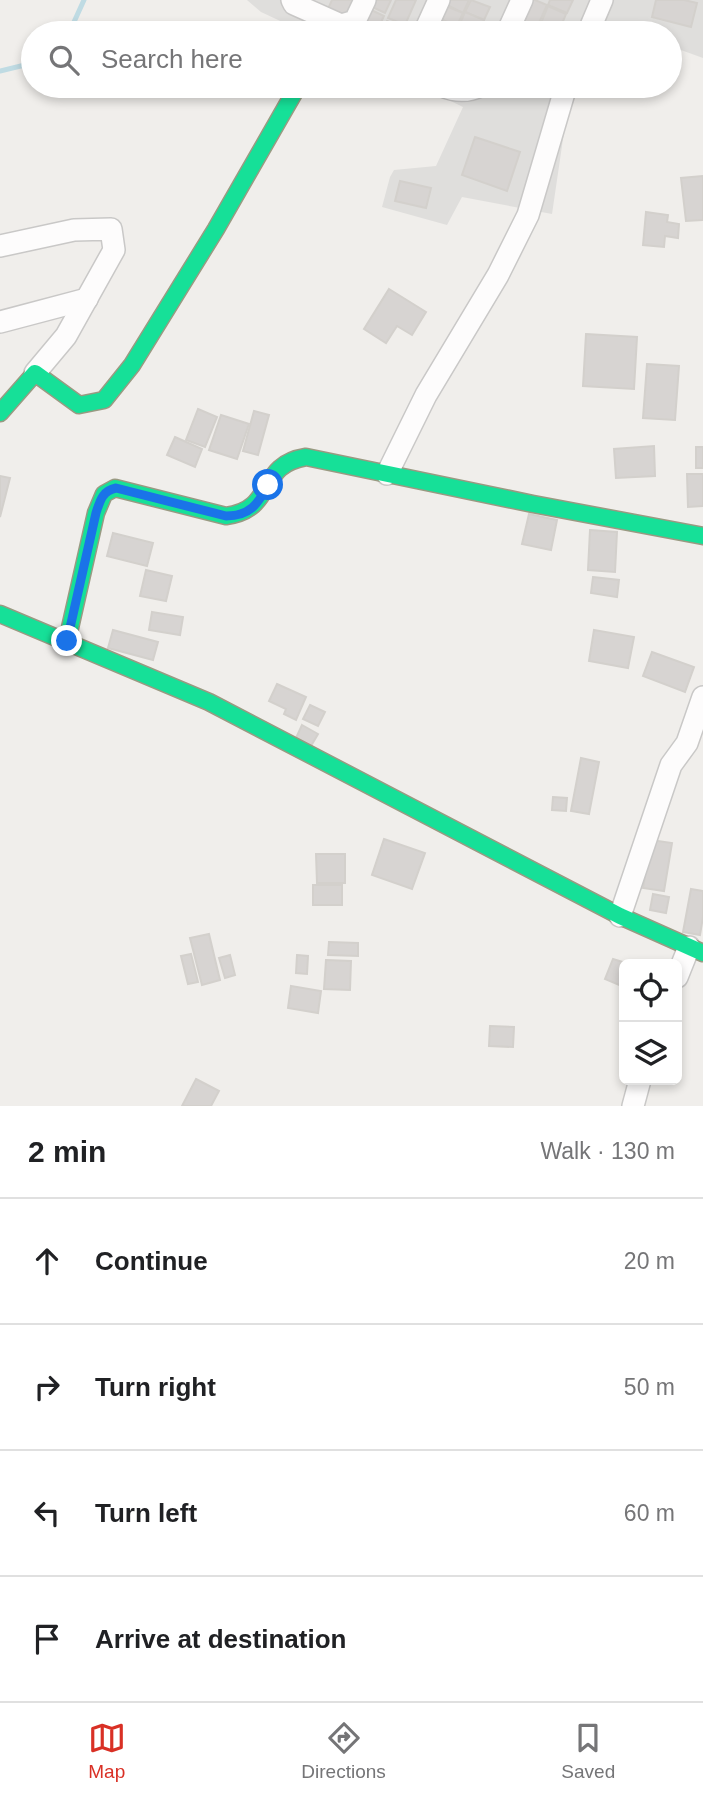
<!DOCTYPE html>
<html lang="en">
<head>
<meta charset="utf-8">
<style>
	:root { --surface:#fff; --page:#f6f6f6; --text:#202124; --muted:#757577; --line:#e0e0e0; --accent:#d93025 }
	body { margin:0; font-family:Arial,sans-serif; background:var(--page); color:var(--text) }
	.controls { position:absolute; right:21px; bottom:21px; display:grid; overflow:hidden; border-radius:10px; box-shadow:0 4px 10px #0003 }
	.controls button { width:63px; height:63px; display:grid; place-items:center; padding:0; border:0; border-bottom:2px solid var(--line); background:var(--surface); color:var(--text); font:35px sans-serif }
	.stop { position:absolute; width:21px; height:21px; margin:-16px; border:5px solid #1a73e8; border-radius:50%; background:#fff }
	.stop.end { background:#1a73e8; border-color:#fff; box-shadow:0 2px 7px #0008 }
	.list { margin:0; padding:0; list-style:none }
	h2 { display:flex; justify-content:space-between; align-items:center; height:91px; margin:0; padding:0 28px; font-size:30px }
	h2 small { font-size:23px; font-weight:400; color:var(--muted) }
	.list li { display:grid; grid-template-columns:46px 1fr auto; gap:21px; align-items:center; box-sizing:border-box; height:126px; padding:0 28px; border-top:2px solid var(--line) }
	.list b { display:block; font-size:26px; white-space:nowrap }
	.list em { font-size:23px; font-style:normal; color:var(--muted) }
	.icon { flex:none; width:38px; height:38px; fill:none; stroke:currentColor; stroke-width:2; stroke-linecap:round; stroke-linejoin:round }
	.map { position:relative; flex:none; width:703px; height:1106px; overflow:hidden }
	.search { position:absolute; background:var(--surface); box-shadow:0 4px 10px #0003; left:21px; right:21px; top:21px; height:77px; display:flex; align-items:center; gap:18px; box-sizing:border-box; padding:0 24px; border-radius:38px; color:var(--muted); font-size:26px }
	.sheet { height:595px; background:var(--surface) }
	nav { display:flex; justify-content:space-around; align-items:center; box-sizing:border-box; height:98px; border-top:2px solid var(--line); background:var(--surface); font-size:19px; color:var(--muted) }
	nav a { display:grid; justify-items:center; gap:4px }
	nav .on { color:var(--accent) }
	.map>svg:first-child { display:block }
</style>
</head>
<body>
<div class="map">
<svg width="703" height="1106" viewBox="0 0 703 1106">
	<rect width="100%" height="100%" fill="#f0eeeb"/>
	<g fill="#dfdedc">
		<polygon points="247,0 703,0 703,58 670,46 670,33 628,33 601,25 597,33 306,33 261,12"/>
		<polygon points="420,86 576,86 568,105 552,214 462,197 447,225 382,207 390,177 394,170 436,166 463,107"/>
	</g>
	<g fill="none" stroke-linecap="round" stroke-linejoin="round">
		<g stroke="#bfdbe3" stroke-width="5">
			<polyline points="69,33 84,0"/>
			<polyline points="0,71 33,63"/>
		</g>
	</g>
	<g fill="#d7d4d2" stroke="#d3d0cc" stroke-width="2">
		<polygon points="332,0 353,0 344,19 327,11"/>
		<polygon points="370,0 391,0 385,13 368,5"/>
		<polygon points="396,0 416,0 405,25 388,18"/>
		<polygon points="449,0 469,0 463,13 447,5"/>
		<polygon points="471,0 490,7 484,20 465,12"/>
		<polygon points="529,0 535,0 547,5 535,32 518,24"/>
		<polygon points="550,0 573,0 567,13 548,5"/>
		<polygon points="656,0 684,0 697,3 691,27 652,17"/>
		<polygon points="446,6 463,13 457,26 440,19"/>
		<polygon points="548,6 566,14 559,31 541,23"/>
		<polygon points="367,8 384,16 376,33 355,33"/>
		<polygon points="465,12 484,20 478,33 471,33 458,28"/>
		<polygon points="440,19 456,27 454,33 434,33"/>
		<polygon points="387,21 404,29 402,33 382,33"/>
		<polygon points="540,24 559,32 558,33 537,33"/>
		<polygon points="475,137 520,152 507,191 462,175"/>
		<polygon points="703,176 703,220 686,221 681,178"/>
		<polygon points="400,181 431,188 426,208 395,201"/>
		<polygon points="646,212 668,215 667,222 679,224 678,238 665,236 664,247 643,245"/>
		<polygon points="389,289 426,312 412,335 397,326 386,343 364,329"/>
		<polygon points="586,334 637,337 634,389 583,386"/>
		<polygon points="647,364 679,366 675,420 643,418"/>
		<polygon points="198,409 217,417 205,447 186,440"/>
		<polygon points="254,411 269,415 258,455 243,451"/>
		<polygon points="221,415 249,424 237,459 209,450"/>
		<polygon points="175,437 202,449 195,467 167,455"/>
		<polygon points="654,446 655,476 616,478 614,449"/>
		<rect x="696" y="447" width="7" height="21"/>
		<polygon points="687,474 703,474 703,506 688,507"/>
		<polygon points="0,476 10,478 0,517"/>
		<polygon points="529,514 557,520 551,550 522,544"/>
		<polygon points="590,530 617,532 615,572 588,570"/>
		<polygon points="113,533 153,543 147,566 107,556"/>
		<polygon points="146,570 172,576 166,601 140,596"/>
		<polygon points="593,577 619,580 617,597 591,593"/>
		<polygon points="152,612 183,617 180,635 149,630"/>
		<polygon points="113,630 158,642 153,660 108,648"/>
		<polygon points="594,630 634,637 628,668 589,661"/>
		<polygon points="652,652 694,667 685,692 643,676"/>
		<polygon points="277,684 306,697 296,720 284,714 286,709 269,701"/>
		<polygon points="310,705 325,712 318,726 303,719"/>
		<polygon points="302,725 318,734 311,746 296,738"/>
		<polygon points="581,758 599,762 589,814 571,811"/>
		<polygon points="553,797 567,798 566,811 552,810"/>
		<polygon points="384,839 425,853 412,889 372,875"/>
		<polygon points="651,840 672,843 664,891 643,888"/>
		<polygon points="316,854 345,854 345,883 317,883"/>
		<rect x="313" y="885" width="29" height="20"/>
		<polygon points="691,889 703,891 703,917 700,935 683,932"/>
		<polygon points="653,894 669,897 666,913 650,910"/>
		<polygon points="209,934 220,980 202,985 190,938"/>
		<polygon points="329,942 358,943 358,956 328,955"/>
		<polygon points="191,954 198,982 188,984 181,956"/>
		<polygon points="230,955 235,975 225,978 219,958"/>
		<polygon points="297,955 308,956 307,974 296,973"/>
		<polygon points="613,959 629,964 624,964 624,987 605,979"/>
		<polygon points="326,960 351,961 350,990 324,989"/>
		<polygon points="291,986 321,991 318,1013 288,1008"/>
		<polygon points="490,1026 514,1027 513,1047 489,1046"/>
		<polygon points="196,1079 219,1091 211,1106 182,1106"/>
	</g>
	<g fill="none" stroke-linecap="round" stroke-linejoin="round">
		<g stroke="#c9c8c7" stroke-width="24">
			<g id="street">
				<polyline points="292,0 294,4 341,25 355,21 365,0"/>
				<polyline points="424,33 439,0"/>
				<polyline points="507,33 522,0"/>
				<polyline points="588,33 602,0"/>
				<path d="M442,86C454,91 468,92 480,86"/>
				<polyline points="0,246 74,230 111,229 114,250 66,336 35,373"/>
				<polyline points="0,322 87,299"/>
				<polyline points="387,474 426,395 498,275 528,215 566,86"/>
				<polyline points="620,916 671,765 687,743 703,697"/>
				<polyline points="677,977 689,947"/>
				<polyline points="633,1106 640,1080"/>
			</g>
		</g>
		<g stroke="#999a82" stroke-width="19">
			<g id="fast">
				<polyline points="0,413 35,373 79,405 104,400 132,365 216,229 298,86"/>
				<polyline points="0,614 209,702 620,916 703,953"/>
				<path d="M67,641L96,513L104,494L115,488L226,516C277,509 256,465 306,457L533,504L703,536"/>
			</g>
		</g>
		<use href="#street" stroke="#fdfcfc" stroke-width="21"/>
		<use href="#fast" stroke="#16e098" stroke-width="16"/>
	</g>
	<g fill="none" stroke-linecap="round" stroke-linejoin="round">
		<path stroke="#1a73e8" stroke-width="9" d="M67,641L96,513C100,501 102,491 116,488L226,516C250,516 258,504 268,485"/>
	</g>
</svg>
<div class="controls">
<button><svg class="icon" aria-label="locate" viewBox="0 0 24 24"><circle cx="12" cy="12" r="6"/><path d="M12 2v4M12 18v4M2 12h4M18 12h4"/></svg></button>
<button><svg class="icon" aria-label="layers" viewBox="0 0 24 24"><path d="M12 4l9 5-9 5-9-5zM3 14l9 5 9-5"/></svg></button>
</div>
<div class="stop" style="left:268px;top:485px"></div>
<div class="stop end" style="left:67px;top:641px"></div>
<div class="search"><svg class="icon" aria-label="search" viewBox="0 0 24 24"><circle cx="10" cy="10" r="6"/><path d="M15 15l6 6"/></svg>Search here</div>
</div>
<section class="sheet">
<h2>2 min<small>Walk · 130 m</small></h2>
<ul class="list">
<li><svg class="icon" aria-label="ahead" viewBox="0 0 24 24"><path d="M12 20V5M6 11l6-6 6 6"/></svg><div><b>Continue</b></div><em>20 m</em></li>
<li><svg class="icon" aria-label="right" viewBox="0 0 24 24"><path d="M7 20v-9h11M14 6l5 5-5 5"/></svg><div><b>Turn right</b></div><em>50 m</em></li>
<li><svg class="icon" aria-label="left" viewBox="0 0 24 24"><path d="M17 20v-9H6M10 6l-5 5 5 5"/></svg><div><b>Turn left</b></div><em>60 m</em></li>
<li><svg class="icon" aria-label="arrive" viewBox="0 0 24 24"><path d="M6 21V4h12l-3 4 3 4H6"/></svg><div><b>Arrive at destination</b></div></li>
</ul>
</section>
<nav>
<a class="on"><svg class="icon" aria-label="map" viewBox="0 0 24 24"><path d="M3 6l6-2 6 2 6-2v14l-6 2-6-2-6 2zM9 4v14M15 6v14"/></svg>Map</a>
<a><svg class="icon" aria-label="directions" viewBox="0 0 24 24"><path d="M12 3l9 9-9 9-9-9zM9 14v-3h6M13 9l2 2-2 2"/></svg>Directions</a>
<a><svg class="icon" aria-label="saved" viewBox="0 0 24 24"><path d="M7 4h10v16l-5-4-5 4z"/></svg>Saved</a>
</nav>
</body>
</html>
